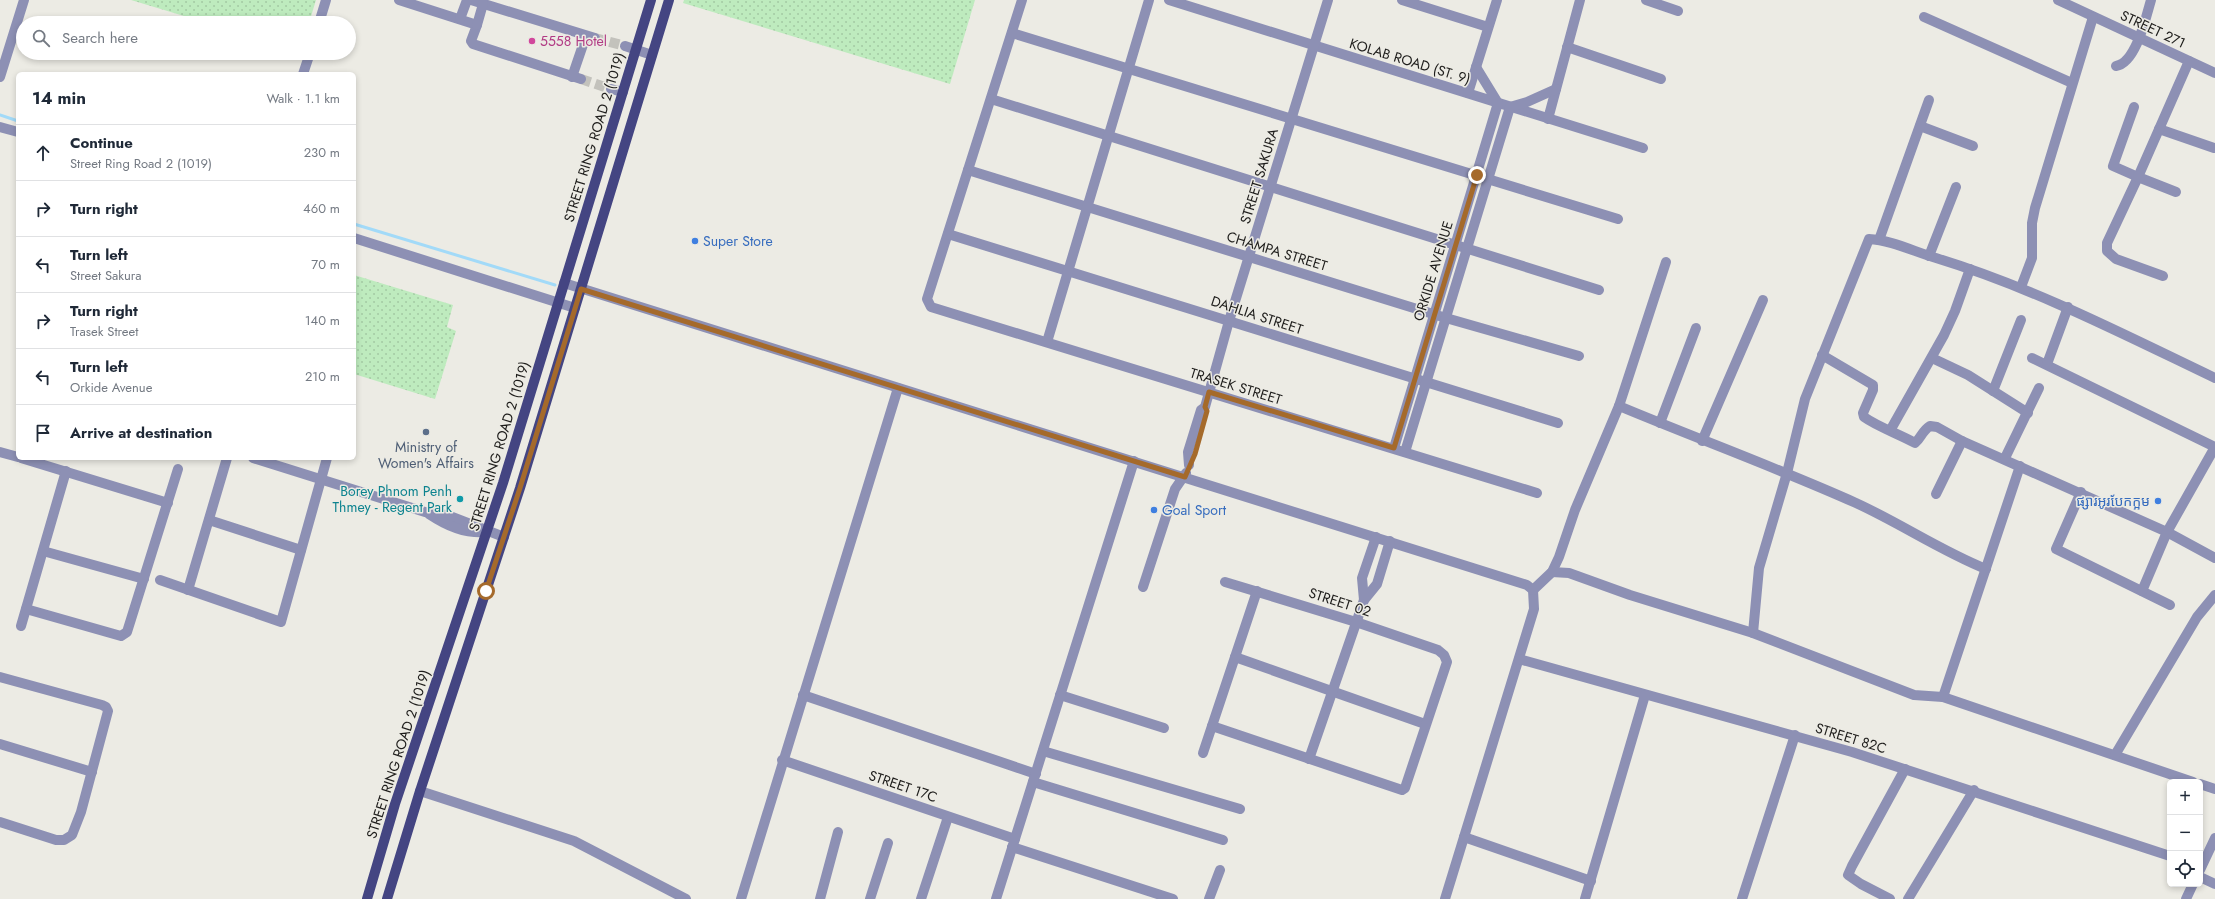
<!DOCTYPE html>
<html lang="en">
<head>
<meta charset="utf-8">
<style>
	:root { --surface:#fff; --page:#f6f6f7; --text:#1f2937; --muted:#747a83; --line:#e0e1e3 }
	body { margin:0; font-family:Jost,"Noto Sans Khmer",sans-serif; background:var(--page); color:var(--text) }
	.controls { position:absolute; right:12px; bottom:12px; display:grid; overflow:hidden; border-radius:6px; box-shadow:0 2px 6px #0003 }
	.controls button { width:36px; height:36px; display:grid; place-items:center; padding:0; border:0; border-bottom:1px solid var(--line); background:var(--surface); color:var(--text); font:20px sans-serif }
	.stop { position:absolute; width:12px; height:12px; margin:-9px; border:3px solid #a56a2b; border-radius:50%; background:#fff }
	.stop.end { background:#a56a2b; border-color:#fff; box-shadow:0 1px 4px #0008 }
	.list { margin:0; padding:0; list-style:none }
	h2 { display:flex; justify-content:space-between; align-items:center; height:52px; margin:0; padding:0 16px; font-size:17px }
	h2 small { font-size:13px; font-weight:400; color:var(--muted) }
	.list li { display:grid; grid-template-columns:26px 1fr auto; gap:12px; align-items:center; box-sizing:border-box; height:56px; padding:0 16px; border-top:1px solid var(--line) }
	.list b { display:block; font-size:15px; white-space:nowrap }
	.list p { margin:0; font-size:13px; white-space:nowrap; color:var(--muted) }
	.list em { font-size:13px; font-style:normal; color:var(--muted) }
	.icon { flex:none; width:22px; height:22px; fill:none; stroke:currentColor; stroke-width:2; stroke-linecap:round; stroke-linejoin:round }
	.map { position:relative; flex:none; width:2215px; height:899px; overflow:hidden }
	.search { position:absolute; background:var(--surface); box-shadow:0 2px 6px #0003; left:16px; top:16px; width:340px; height:44px; display:flex; align-items:center; gap:10px; box-sizing:border-box; padding:0 14px; border-radius:22px; color:var(--muted); font-size:15px }
	.panel { position:absolute; background:var(--surface); box-shadow:0 2px 6px #0003; left:16px; top:72px; width:340px; height:388px; border-radius:6px }
	.map>svg:first-child { display:block }
</style>
</head>
<body>
<div class="map">
<svg width="2215" height="899" viewBox="0 0 2215 899">
	<defs>
		<pattern id="grass-dots" width="8" height="8" patternUnits="userSpaceOnUse"><rect width="8" height="8" fill="#beebbe"/><path d="M2 2h.1M6 6h.1" fill="none" stroke="#a3c9a3" stroke-width="1.8" stroke-linecap="round"/></pattern>
	</defs>
	<rect width="100%" height="100%" fill="#ecebe4"/>
	<g fill="url(#grass-dots)">
		<polygon points="131,0 316,0 309,23 207,23"/>
		<polygon points="684,0 975,0 950,84 683,3"/>
		<polygon points="354,275 453,305 447,327 456,331 435,399 354,374"/>
	</g>
	<g fill="none" stroke-linecap="round" stroke-linejoin="round">
		<g stroke="#a2daf8" stroke-width="3">
			<polyline points="0,115 18,121"/>
			<polyline points="354,224 555,285"/>
		</g>
		<g stroke="#c3c2bc" stroke-width="10" stroke-dasharray="10 5" stroke-linecap="butt">
			<polyline points="595,38 625,46"/>
			<polyline points="581,79 611,89"/>
		</g>
		<g stroke="#8d90b4" stroke-width="10">
			<polyline points="399,0 477,25 471,41 473,44 581,79"/>
			<polyline points="471,0 595,38"/>
			<polyline points="1022,0 927,299 931,307 1537,493"/>
			<polyline points="1169,0 1643,148"/>
			<polyline points="1402,0 1488,27"/>
			<polyline points="1646,0 1678,11"/>
			<polyline points="2058,0 2215,73"/>
			<polyline points="1924,17 2072,83"/>
			<polyline points="460,19 467,0"/>
			<polyline points="319,23 326,0"/>
			<polyline points="477,25 483,4"/>
			<polyline points="1012,33 1618,219"/>
			<polyline points="625,46 652,55"/>
			<polyline points="1567,47 1661,79"/>
			<path d="M2116,66C2136,63 2146,17 2151,0"/>
			<polyline points="303,74 310,53"/>
			<polyline points="0,77 24,0"/>
			<polyline points="572,77 586,36"/>
			<polyline points="611,89 623,92"/>
			<polyline points="1468,93 1497,0"/>
			<polyline points="991,99 1599,290"/>
			<polyline points="2134,107 2113,166 2138,177 2107,243 2107,251 2116,259 2163,276"/>
			<polyline points="1548,119 1580,0"/>
			<polyline points="1920,126 1973,146"/>
			<polyline points="0,127 18,132"/>
			<polyline points="2159,129 2214,148"/>
			<polyline points="968,170 1446,318 1579,356"/>
			<polyline points="2176,192 2138,177 2189,61"/>
			<polyline points="948,234 1558,423"/>
			<polyline points="354,238 575,308"/>
			<polyline points="1879,240 1929,100"/>
			<polyline points="1929,256 1956,187"/>
			<polyline points="564,283 1527,585 1533,590 1534,609 1445,899"/>
			<polyline points="2021,287 2032,258 2032,223 2035,208 2093,17"/>
			<polyline points="1047,342 1149,0"/>
			<path d="M1822,355L1873,385V390L1863,413L1864,417C1878,427 1899,434 1915,443C1921,438 1922,431 1930,426L1937,427L1962,441L2167,532L2215,558"/>
			<polyline points="1932,358 1968,375 2028,413"/>
			<polyline points="2032,358 2215,447"/>
			<polyline points="2047,364 2068,307"/>
			<polyline points="1993,391 2021,320"/>
			<path d="M1619,406C1698,439 1778,468 1856,503C1900,523 1941,551 1986,569"/>
			<polyline points="1660,423 1696,328"/>
			<polyline points="1891,429 1944,335 1955,311 1970,269"/>
			<polyline points="1702,441 1763,300"/>
			<polyline points="1394,448 1498,103 1476,67"/>
			<polyline points="0,452 18,457"/>
			<polyline points="1405,452 1510,107 1527,102 1556,89"/>
			<polyline points="21,458 168,503"/>
			<polyline points="253,458 425,512 447,515 504,537"/>
			<polyline points="2005,458 2039,388"/>
			<polyline points="1189,465 1188,452 1201,410 1205,407 1229,321 1328,0"/>
			<polyline points="2081,492 2056,549 2170,605"/>
			<polyline points="1936,494 1962,441"/>
			<path d="M429,514C447,526 465,534 487,532"/>
			<polyline points="209,520 301,550"/>
			<polyline points="43,551 144,579"/>
			<polyline points="1552,572 1569,573 1630,595 1753,633 1914,695 1943,697 2193,782"/>
			<polyline points="160,580 281,622 327,458"/>
			<polyline points="1143,587 1175,489 1186,473"/>
			<polyline points="188,590 227,458"/>
			<polyline points="1533,590 1552,572 1559,557 1575,510 1619,406 1666,262"/>
			<polyline points="2142,591 2167,532 2215,447"/>
			<polyline points="1364,600 1362,578 1376,537"/>
			<polyline points="26,609 121,636 127,632 178,469"/>
			<polyline points="21,626 66,471"/>
			<path d="M1753,633L1759,568L1787,473L1805,399L1869,239C1891,240 1915,252 1936,258C2034,288 2123,334 2215,378"/>
			<polyline points="1235,657 1425,724"/>
			<polyline points="1519,659 1852,752 2170,856"/>
			<polyline points="0,677 102,705 106,707 108,711 81,812 72,835 64,840 56,840 0,822"/>
			<polyline points="803,695 1036,774"/>
			<polyline points="1060,695 1164,728"/>
			<polyline points="1943,697 2020,466"/>
			<polyline points="1212,726 1402,790 1405,788 1447,662 1444,655 1438,650 1356,622 1225,582"/>
			<polyline points="0,744 92,772"/>
			<polyline points="1043,751 1240,809"/>
			<polyline points="1203,753 1257,591"/>
			<polyline points="2115,755 2197,617 2215,595"/>
			<polyline points="1309,759 1364,600 1377,584 1390,541"/>
			<polyline points="782,760 1015,839"/>
			<polyline points="1033,782 1223,840"/>
			<polyline points="2200,784 2215,789"/>
			<polyline points="420,791 574,841 686,899"/>
			<polyline points="1464,837 1591,881"/>
			<polyline points="1012,847 1173,899"/>
			<polyline points="2200,870 2215,838"/>
			<polyline points="2200,877 2215,884"/>
			<polyline points="741,899 898,388"/>
			<polyline points="820,899 838,832"/>
			<polyline points="870,899 888,843"/>
			<polyline points="921,899 948,817"/>
			<polyline points="996,899 1134,461"/>
			<polyline points="1209,899 1220,870"/>
			<polyline points="1585,899 1645,695"/>
			<polyline points="1742,899 1795,735"/>
			<polyline points="1890,899 1861,884 1848,875 1852,866 1905,769"/>
			<polyline points="1908,899 1974,790"/>
			<polyline points="2186,899 2193,884"/>
		</g>
		<g stroke="#444582" stroke-width="10">
			<polyline points="367,899 395,804 503,483 651,0"/>
			<polyline points="387,899 420,791 520,488 669,0"/>
		</g>
	</g>
	<g fill="none" stroke-linecap="round" stroke-linejoin="round">
		<polyline stroke="#a56a2b" stroke-width="5" points="486,591 520,488 581,289 1185,477 1195,454 1207,411 1205,407 1209,392 1394,448 1477,175"/>
	</g>
	<circle fill="#d1479c" stroke="#ecebe4" stroke-width="1.5" cx="532" cy="41" r="4"/>
	<g fill="#3f7fe0" stroke="#ecebe4" stroke-width="1.5">
		<circle cx="695" cy="241" r="4"/>
		<circle cx="2158" cy="501" r="4"/>
		<circle cx="1154" cy="510" r="4"/>
	</g>
	<circle fill="#5c6f8a" stroke="#ecebe4" stroke-width="1.5" cx="426" cy="432" r="4"/>
	<circle fill="#0f9aa8" stroke="#ecebe4" stroke-width="1.5" cx="460" cy="499" r="4"/>
	<g text-anchor="middle" stroke-width="3" stroke-linejoin="round" paint-order="stroke">
		<g font-size="14" fill="#1e1d1b" stroke="#ecebe4">
			<text transform="translate(2153 29) rotate(25)" y="5">STREET 271</text>
			<text transform="translate(1410 61) rotate(17)" y="5">KOLAB ROAD (ST. 9)</text>
			<text transform="translate(594 137) rotate(-73)" y="5">STREET RING ROAD 2 (1019)</text>
			<text transform="translate(1259 176) rotate(-73)" y="5">STREET SAKURA</text>
			<text transform="translate(1277 251) rotate(17)" y="5">CHAMPA STREET</text>
			<text transform="translate(1433 271) rotate(-73)" y="5">ORKIDE AVENUE</text>
			<text transform="translate(1257 315) rotate(18)" y="5">DAHLIA STREET</text>
			<text transform="translate(1236 386) rotate(17)" y="5">TRASEK STREET</text>
			<text transform="translate(499 446) rotate(-73)" y="5">STREET RING ROAD 2 (1019)</text>
			<text transform="translate(1340 602) rotate(18)" y="5">STREET 02</text>
			<text transform="translate(1851 738) rotate(17)" y="5">STREET 82C</text>
			<text transform="translate(398 754) rotate(-72)" y="5">STREET RING ROAD 2 (1019)</text>
			<text transform="translate(903 786) rotate(19)" y="5">STREET 17C</text>
		</g>
		<g font-size="14" fill="#b23c85" stroke="#ecebe4" text-anchor="start">
			<text x="540" y="46">5558 Hotel</text>
		</g>
		<g font-size="14" fill="#366cbe" stroke="#ecebe4" text-anchor="start">
			<text x="703" y="246">Super Store</text>
			<text x="2150" y="506" text-anchor="end">ផ្សារអូរបែកក្អម</text>
			<text x="1162" y="515">Goal Sport</text>
		</g>
		<g font-size="14" fill="#4e5e75" stroke="#ecebe4">
			<text x="426" y="452">Ministry of<tspan x="426" dy="16">Women's Affairs</tspan></text>
		</g>
		<g font-size="14" fill="#0d838f" stroke="#ecebe4" text-anchor="end">
			<text x="452" y="496">Borey Phnom Penh<tspan x="452" dy="16">Thmey - Regent Park</tspan></text>
		</g>
	</g>
</svg>
<div class="controls">
<button>+</button>
<button>−</button>
<button><svg class="icon" aria-label="locate" viewBox="0 0 24 24"><circle cx="12" cy="12" r="6"/><path d="M12 2v4M12 18v4M2 12h4M18 12h4"/></svg></button>
</div>
<div class="stop" style="left:486px;top:591px"></div>
<div class="stop end" style="left:1477px;top:175px"></div>
<div class="search"><svg class="icon" aria-label="search" viewBox="0 0 24 24"><circle cx="10" cy="10" r="6"/><path d="M15 15l6 6"/></svg>Search here</div>
<section class="panel">
<h2>14 min<small>Walk · 1.1 km</small></h2>
<ul class="list">
<li><svg class="icon" aria-label="ahead" viewBox="0 0 24 24"><path d="M12 20V5M6 11l6-6 6 6"/></svg><div><b>Continue</b><p>Street Ring Road 2 (1019)</p></div><em>230 m</em></li>
<li><svg class="icon" aria-label="right" viewBox="0 0 24 24"><path d="M7 20v-9h11M14 6l5 5-5 5"/></svg><div><b>Turn right</b></div><em>460 m</em></li>
<li><svg class="icon" aria-label="left" viewBox="0 0 24 24"><path d="M17 20v-9H6M10 6l-5 5 5 5"/></svg><div><b>Turn left</b><p>Street Sakura</p></div><em>70 m</em></li>
<li><svg class="icon" aria-label="right" viewBox="0 0 24 24"><path d="M7 20v-9h11M14 6l5 5-5 5"/></svg><div><b>Turn right</b><p>Trasek Street</p></div><em>140 m</em></li>
<li><svg class="icon" aria-label="left" viewBox="0 0 24 24"><path d="M17 20v-9H6M10 6l-5 5 5 5"/></svg><div><b>Turn left</b><p>Orkide Avenue</p></div><em>210 m</em></li>
<li><svg class="icon" aria-label="arrive" viewBox="0 0 24 24"><path d="M6 21V4h12l-3 4 3 4H6"/></svg><div><b>Arrive at destination</b></div></li>
</ul>
</section>
</div>
</body>
</html>
